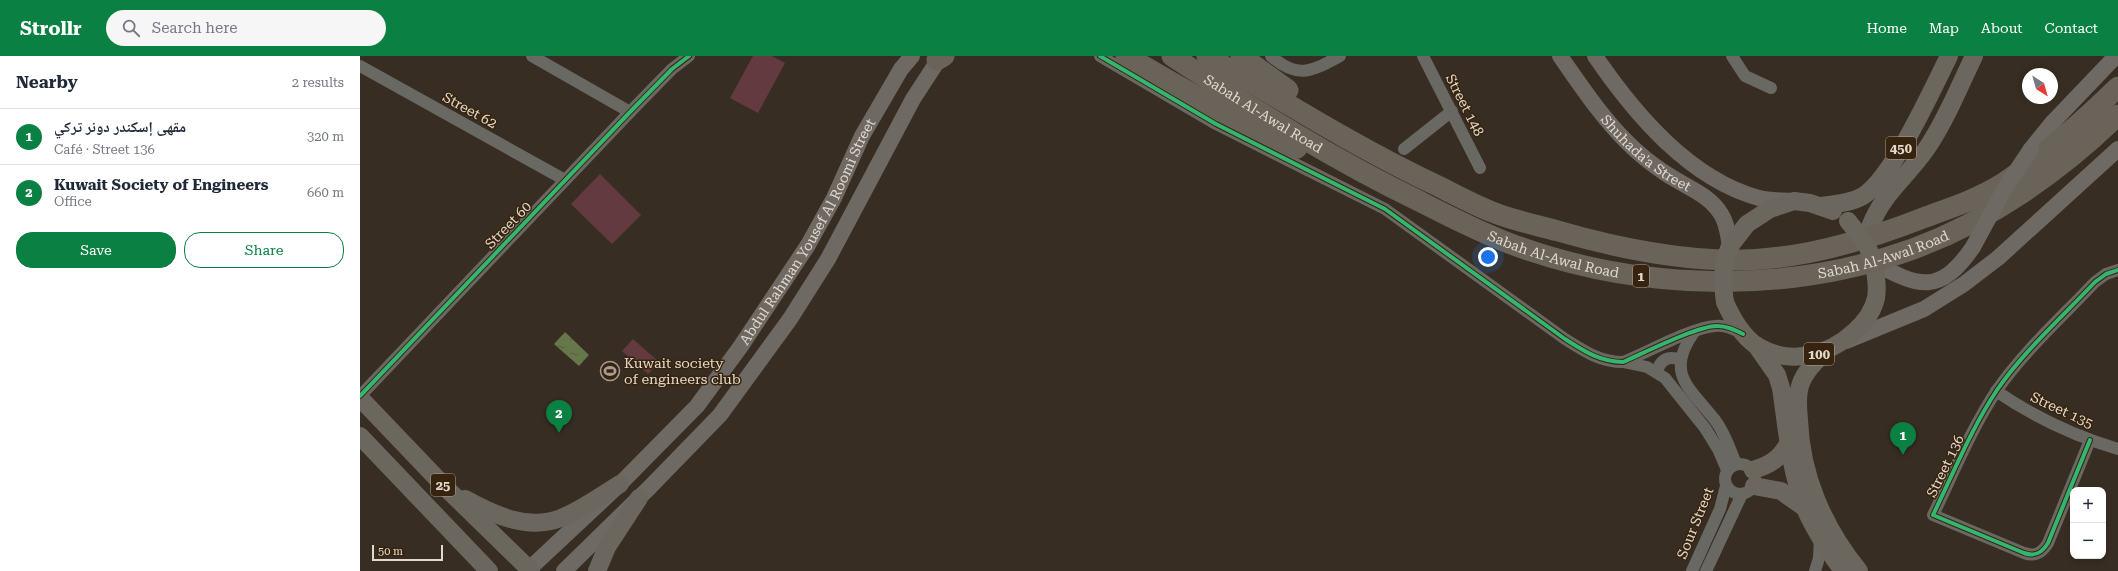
<!DOCTYPE html>
<html lang="en">
<head>
<meta charset="utf-8">
<style>
	:root { --surface:#fff; --page:#f6f6f7; --text:#1f2937; --muted:#747a83; --line:#e0e1e3; --accent:#0b8043 }
	body { margin:0; font-family:"Roboto Serif","Noto Naskh Arabic",serif; background:var(--page); color:var(--text) }
	.controls { position:absolute; right:12px; bottom:12px; display:grid; overflow:hidden; border-radius:8px; box-shadow:0 2px 6px #0003 }
	.controls button { width:36px; height:36px; display:grid; place-items:center; padding:0; border:0; border-bottom:1px solid var(--line); background:var(--surface); color:var(--text); font:20px sans-serif }
	.compass { position:absolute; left:1662px; top:12px; width:36px; height:36px; border-radius:50%; background:var(--surface); box-shadow:0 2px 6px #0003; rotate:143deg }
	.scale { position:absolute; left:12px; bottom:10px; width:71px; box-sizing:border-box; padding-left:4px; border:2px solid #e4d8cc; border-top:0; font-size:11px; line-height:14px; white-space:nowrap; color:#e4d8cc; -webkit-text-stroke:3px #36240f; paint-order:stroke }
	.you { position:absolute; left:1128px; top:201px; width:14px; height:14px; margin:-10px; border:3px solid #fff; border-radius:50%; background:#1a73e8; box-shadow:0 0 0 6px #1a73e833 }
	.badge { display:grid; place-items:center; width:26px; height:26px; border-radius:50%; background:var(--accent); color:#fff; font-size:13px; font-weight:700 }
	.pin { position:absolute; translate:-50% -33px; filter:drop-shadow(0 1px 2px #0008) }
	.pin::after { content:''; position:absolute; top:21px; width:14px; height:12px; background:inherit; clip-path:polygon(0 0,100% 0,50% 100%) }
	.list { margin:0; padding:0; list-style:none }
	h2 { display:flex; justify-content:space-between; align-items:center; height:52px; margin:0; padding:0 16px; font-size:17px }
	h2 small { font-size:13px; font-weight:400; color:var(--muted) }
	.list li { display:grid; grid-template-columns:26px 1fr auto; gap:12px; align-items:center; box-sizing:border-box; height:56px; padding:0 16px; border-top:1px solid var(--line) }
	.list b { display:block; font-size:15px; white-space:nowrap }
	.list p { margin:0; font-size:13px; white-space:nowrap; color:var(--muted) }
	.list em { font-size:13px; font-style:normal; color:var(--muted) }
	.actions { display:flex; gap:8px; padding:12px 16px }
	.actions a { flex:1; padding:9px 0; border:1px solid var(--accent); border-radius:16px; text-align:center; font-size:14px; color:var(--accent) }
	.actions .main { background:var(--accent); color:#fff }
	.icon { flex:none; width:22px; height:22px; fill:none; stroke:currentColor; stroke-width:2; stroke-linecap:round; stroke-linejoin:round }
	.map { position:relative; flex:none; width:1758px; height:515px; overflow:hidden }
	header { display:flex; align-items:center; gap:24px; box-sizing:border-box; height:56px; padding:0 20px; background:var(--accent); color:#fff }
	header strong { font-size:19px }
	nav { display:flex; gap:22px; margin-inline-start:auto; font-size:14px }
	.search { width:280px; height:36px; background:var(--page); display:flex; align-items:center; gap:10px; box-sizing:border-box; padding:0 14px; border-radius:22px; color:var(--muted); font-size:15px }
	main { display:flex }
	aside { flex:1; background:var(--surface) }
	.map>svg:first-child { display:block }
</style>
</head>
<body>
<header>
<strong>Strollr</strong>
<div class="search"><svg class="icon" aria-label="search" viewBox="0 0 24 24"><circle cx="10" cy="10" r="6"/><path d="M15 15l6 6"/></svg>Search here</div>
<nav><a>Home</a><a>Map</a><a>About</a><a>Contact</a></nav>
</header>
<main>
<aside>
<h2>Nearby<small>2 results</small></h2>
<ul class="list">
<li><span class="badge">1</span><div><b>مقهى إسكندر دونر تركي</b><p>Café · Street 136</p></div><em>320 m</em></li>
<li><span class="badge">2</span><div><b>Kuwait Society of Engineers</b><p>Office</p></div><em>660 m</em></li>
</ul>
<div class="actions"><a class="main">Save</a><a>Share</a></div>
</aside>
<div class="map">
<svg width="1758" height="515" viewBox="0 0 1758 515">
	<defs>
		<pattern id="water-ripples" width="26" height="14" patternUnits="userSpaceOnUse"><rect width="26" height="14" fill="#66774b"/><path d="M2 4q2-2 4 0t4 0M15 11q2-2 4 0t4 0" fill="none" stroke="#575f45"/></pattern>
	</defs>
	<rect width="100%" height="100%" fill="#382d22"/>
	<g fill="#643a41">
		<polygon points="393,0 412,0 425,7 398,57 370,42"/>
		<polygon points="240,118 281,159 252,188 211,148"/>
		<polygon points="273,283 299,306 288,318 262,295"/>
	</g>
	<polygon fill="url(#water-ripples)" points="205,276 229,299 219,310 194,288"/>
	<g fill="none" stroke-linecap="round" stroke-linejoin="round">
		<g stroke="#6a6862" stroke-width="12">
			<polyline points="172,0 270,56"/>
			<path d="M740,0L856,68L1025,153L1205,283C1224,295 1240,306 1263,306C1286,297 1333,271 1355,270C1365,269 1373,273 1382,277"/>
			<path d="M911,0C938,24 952,15 980,0"/>
			<polyline points="1063,0 1120,112"/>
			<polyline points="1372,0 1385,20 1411,32"/>
			<polyline points="0,10 205,124"/>
			<polyline points="1044,93 1092,55"/>
			<path d="M1335,275C1304,317 1329,331 1355,364C1365,377 1370,393 1376,408"/>
			<polyline points="1263,306 1287,311 1305,322 1345,372 1358,393 1367,414"/>
			<path d="M1297,316C1300,304 1308,299 1320,304"/>
			<path d="M1636,335C1674,361 1714,380 1758,393"/>
			<polyline points="0,340 270,56 312,13 329,0"/>
			<path d="M1730,384L1688,487C1682,497 1675,501 1664,497L1573,459C1593,418 1611,373 1637,334C1664,295 1702,261 1735,226L1746,218L1758,214"/>
			<circle cx="1380" cy="423" r="15"/>
			<polyline points="1332,515 1360,453 1366,430"/>
			<polyline points="1346,515 1382,438"/>
			<polyline points="1455,515 1459,502 1460,481"/>
		</g>
		<g stroke="#6e6963" stroke-width="16">
			<path id="s1" d="M1200,0C1221,30 1242,62 1269,88C1280,99 1293,109 1305,117C1324,130 1349,138 1361,158C1367,167 1368,179 1370,190"/>
			<path d="M1235,0C1274,57 1329,123 1399,142C1409,145 1422,144 1433,145"/>
			<polyline points="1671,93 1692,67 1756,0"/>
			<path d="M1513,206C1559,232 1580,239 1613,191"/>
			<polyline points="1486,285 1564,253 1604,228 1638,202 1758,93"/>
			<path id="s2" d="M167,515L260,428L337,350L381,290L448,189L474,142L502,80L541,13L552,0"/>
			<polyline points="204,515 290,431 360,359 430,263 468,203 553,43 581,0"/>
		</g>
		<g stroke="#6c675e" stroke-width="18">
			<path d="M1462,150C1475,148 1491,147 1503,140C1533,121 1572,34 1589,0"/>
			<path d="M1510,171C1523,137 1547,121 1567,92C1586,64 1599,31 1614,0"/>
			<polyline points="1370,190 1387,168 1410,153 1434,145 1450,147 1473,155"/>
			<path d="M1365,246C1372,262 1381,279 1397,290C1430,310 1468,300 1495,275C1504,267 1513,255 1516,242C1518,230 1516,218 1513,206"/>
			<path d="M1396,289L1417,319L1421,332C1427,372 1430,414 1445,452C1454,474 1469,496 1483,515"/>
			<path d="M1465,296C1454,307 1442,318 1439,334C1437,344 1438,354 1439,364C1441,420 1464,472 1499,515"/>
			<polyline points="0,342 87,433 171,515"/>
			<polyline points="0,380 129,515"/>
			<path d="M1393,414C1410,409 1420,403 1429,386"/>
			<polyline points="1394,430 1421,435 1445,452"/>
			<path d="M105,443C134,459 168,475 201,462C220,455 242,439 260,428"/>
			<polyline points="237,515 247,491 279,442"/>
		</g>
		<g stroke="#69635a" stroke-width="21">
			<polyline points="766,0 902,78 937,92"/>
			<path id="s3" d="M812,0C893,53 974,104 1061,146C1090,161 1120,176 1151,188C1278,235 1425,239 1553,193C1629,165 1700,116 1758,59"/>
			<path d="M847,0C923,45 999,93 1080,131C1098,140 1116,150 1135,157C1155,165 1177,169 1198,175C1257,192 1320,205 1382,204C1443,203 1507,184 1563,162C1590,152 1618,143 1642,128C1684,100 1722,66 1758,31"/>
			<polyline points="881,0 928,34"/>
			<polyline points="577,4 584,0"/>
		</g>
		<polyline stroke="#6e6963" stroke-width="16" points="1613,191 1645,132 1671,93"/>
		<g stroke="#6c675e" stroke-width="18">
			<polyline points="1488,165 1507,189 1513,206"/>
			<path d="M1365,246C1362,225 1362,209 1370,190"/>
		</g>
		<g stroke="#36240f" stroke-width="6">
			<g id="cycleway">
				<path d="M740,0L856,68L1025,153L1205,283C1224,295 1240,306 1263,306C1284,297 1337,270 1357,270C1367,270 1375,274 1383,278"/>
				<polyline points="0,340 270,56 312,13 329,0"/>
				<path d="M1730,384L1688,487C1682,497 1675,501 1664,497L1573,459C1593,418 1611,373 1637,334C1664,295 1702,261 1735,226L1746,218L1758,214"/>
			</g>
		</g>
		<use href="#cycleway" stroke="#33b770" stroke-width="4"/>
	</g>
	<defs>
		<g id="stadium-ring" transform="scale(1)"><circle r="9.5" fill="#36240f" stroke="#a89c90" stroke-width="1.5"/><path d="M0-5a6.5 5 0 1 0 0 10a6.5 5 0 1 0 0-10ZM-3.5-1.8h7v3.6h-7Z" fill="#a89c90"/></g>
	</defs>
	<g fill-rule="evenodd">
		<use href="#stadium-ring" x="250" y="315"/>
	</g>
	<g text-anchor="middle" stroke-width="3" stroke-linejoin="round" paint-order="stroke">
		<g fill="#36240f" stroke="#b0a293" stroke-width="1">
			<rect x="1526" y="81" width="30" height="22" rx="3"/>
			<rect x="1273" y="209" width="16" height="22" rx="3"/>
			<rect x="1444" y="287" width="30" height="22" rx="3"/>
			<rect x="71" y="418" width="24" height="22" rx="3"/>
		</g>
		<g font-size="13" font-weight="bold" fill="#e4d8cc">
			<text x="1541" y="97">450</text>
			<text x="1281" y="225">1</text>
			<text x="1459" y="303">100</text>
			<text x="83" y="434">25</text>
		</g>
		<g font-size="14" fill="#e4d8cc" stroke="#36240f">
			<text transform="translate(1105 49) rotate(63)" y="5">Street 148</text>
			<text transform="translate(110 54) rotate(29)" y="5">Street 62</text>
			<text dy="5" stroke="none"><textPath href="#s3" startOffset="108">Sabah Al-Awal Road</textPath></text>
			<text dy="5" stroke="none"><textPath href="#s1" startOffset="131">Shuhada'a Street</textPath></text>
			<text transform="translate(148 169) rotate(-46)" y="5">Street 60</text>
			<text dy="5" stroke="none"><textPath href="#s2" startOffset="444">Abdul Rahman Yousef Al Roomi Street</textPath></text>
			<text dy="5" stroke="none"><textPath href="#s3" startOffset="768">Sabah Al-Awal Road</textPath></text>
			<text dy="5" stroke="none"><textPath href="#s3" startOffset="432">Sabah Al-Awal Road</textPath></text>
			<text transform="translate(1702 354) rotate(25)" y="5">Street 135</text>
			<text transform="translate(1585 410) rotate(-64)" y="5">Street 136</text>
			<text transform="translate(1335 467) rotate(-68)" y="5">Sour Street</text>
		</g>
		<g font-size="14" fill="#e4d8cc" stroke="#36240f" text-anchor="start">
			<text x="264" y="312">Kuwait society<tspan x="264" dy="16">of engineers club</tspan></text>
		</g>
	</g>
</svg>
<div class="controls">
<button>+</button>
<button>−</button>
</div>
<svg class="compass" viewBox="-18 -18 36 36"><path d="M0-13l5 13h-10z" fill="#e53935"/><path d="M0 13l5-13h-10z" fill="#747a83"/></svg>
<div class="scale">50 m</div>
<div class="you"></div>
<div class="pin badge" style="left:1543px;top:399px">1</div>
<div class="pin badge" style="left:199px;top:377px">2</div>
</div>
</main>
</body>
</html>
